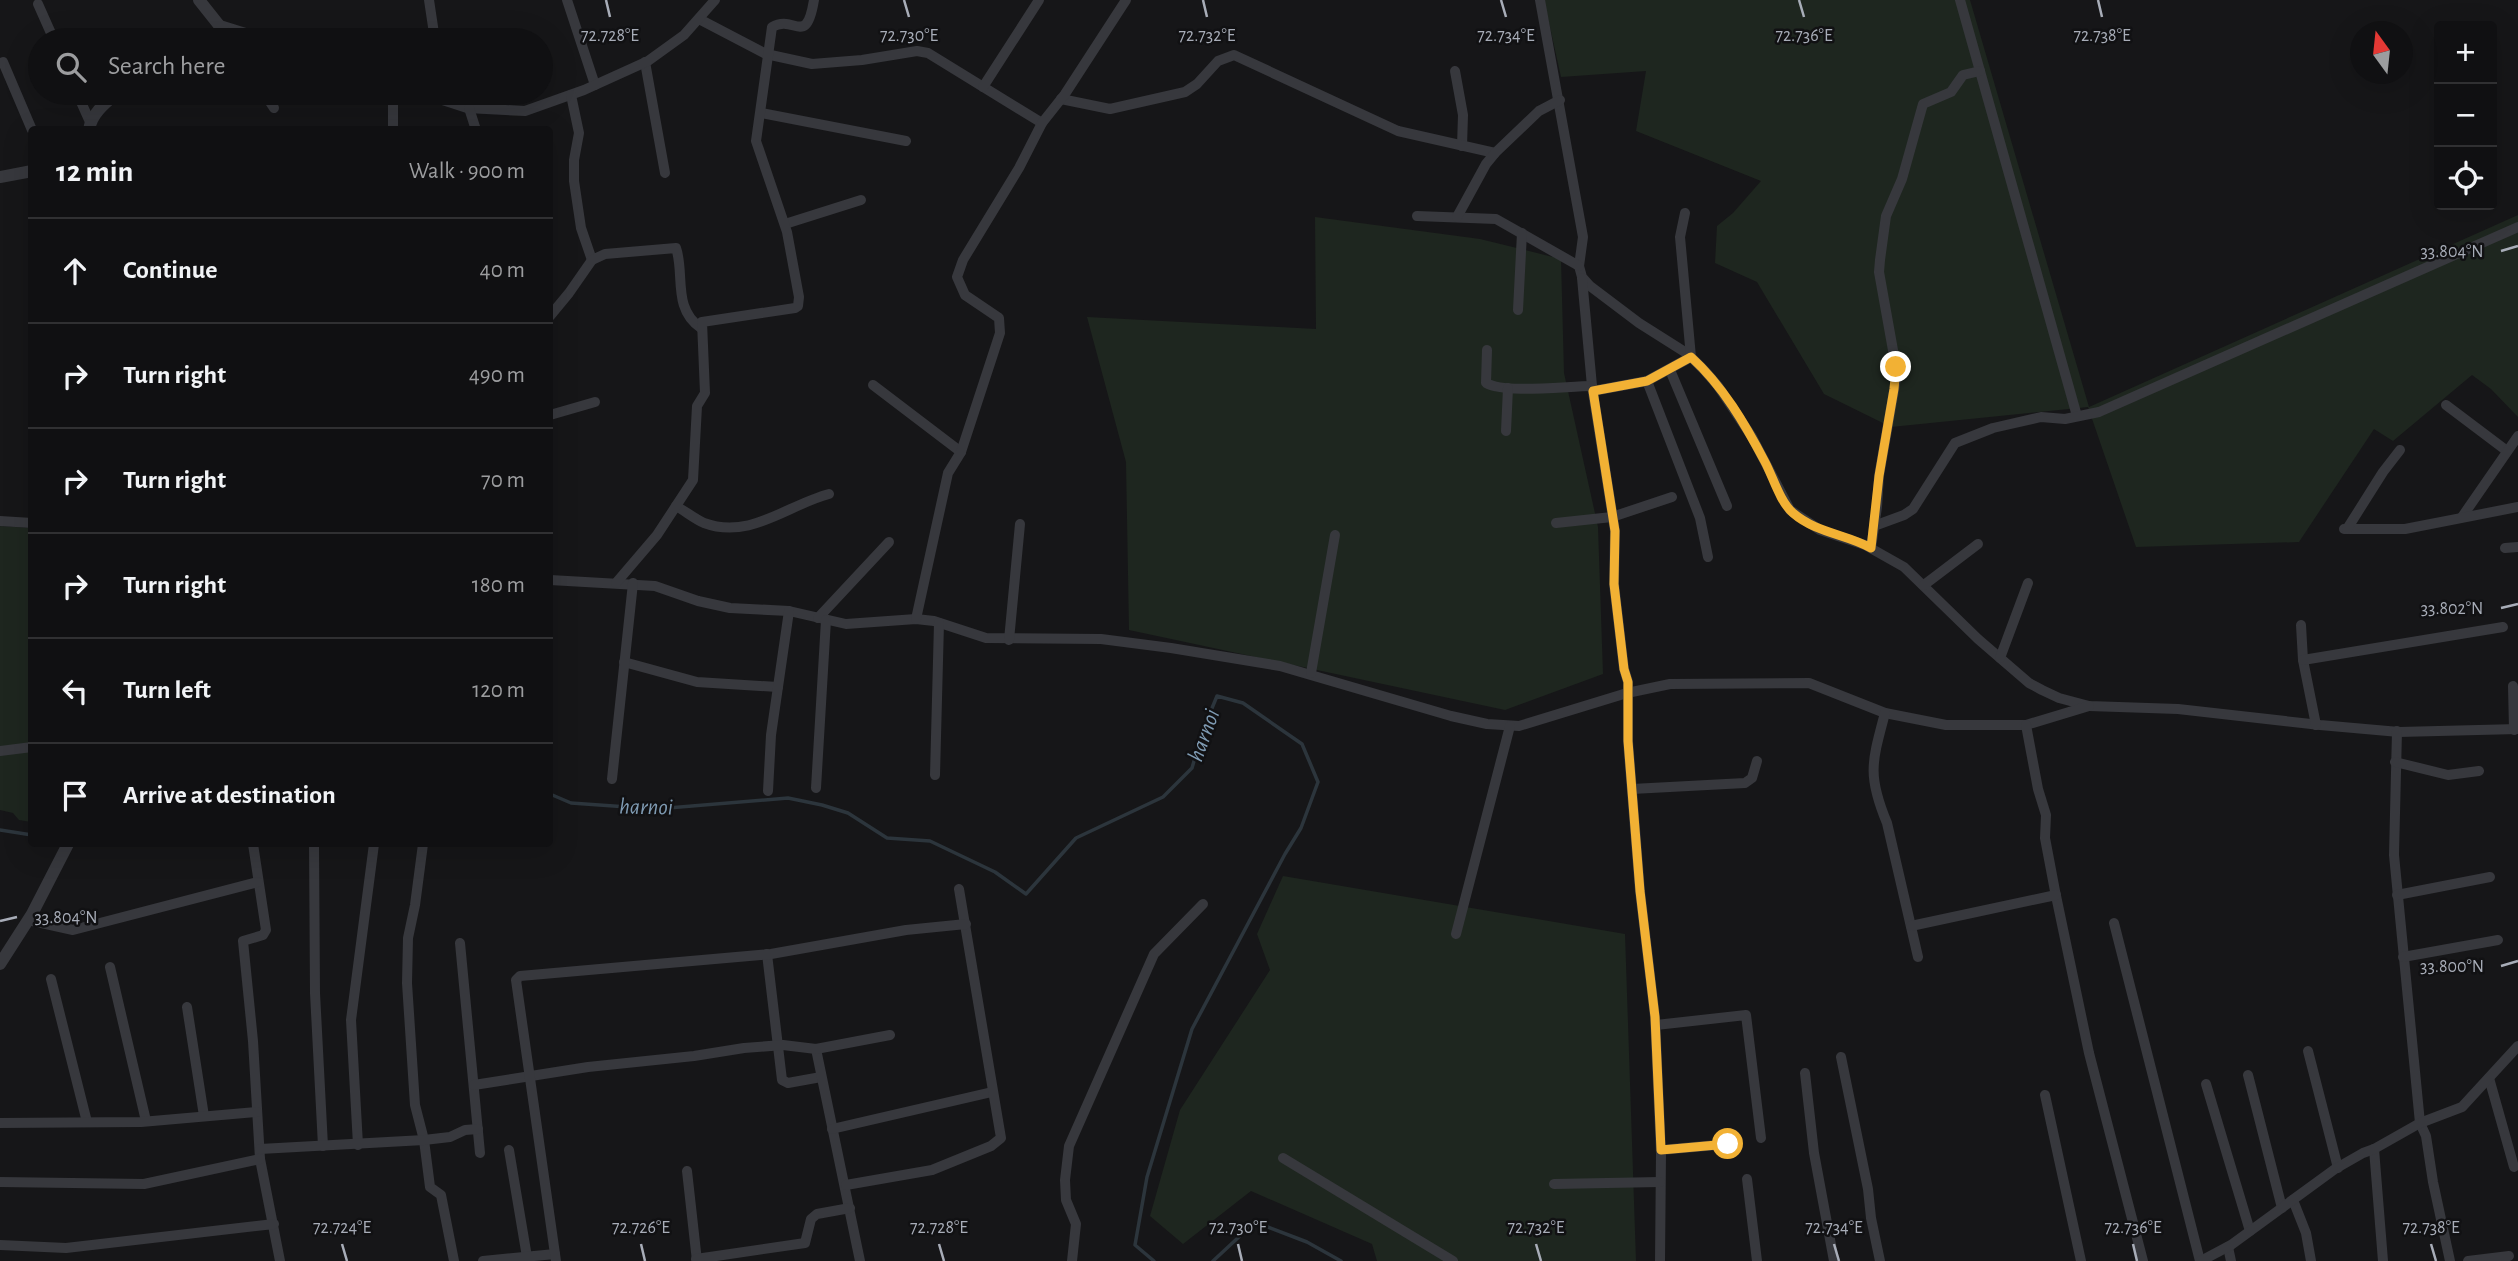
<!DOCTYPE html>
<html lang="en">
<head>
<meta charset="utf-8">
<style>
	:root { --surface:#101012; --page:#19191b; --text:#f1f3f6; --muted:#9c9d9f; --line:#303032 }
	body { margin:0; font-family:"Alegreya Sans",sans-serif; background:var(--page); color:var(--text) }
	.controls { position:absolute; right:21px; top:21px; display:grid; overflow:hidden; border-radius:7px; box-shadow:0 7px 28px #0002 }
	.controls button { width:63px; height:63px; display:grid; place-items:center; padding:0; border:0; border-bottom:2px solid var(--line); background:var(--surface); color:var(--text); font:35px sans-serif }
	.compass { position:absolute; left:2350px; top:21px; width:63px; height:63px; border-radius:50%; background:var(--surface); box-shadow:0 7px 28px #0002; rotate:345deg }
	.stop { position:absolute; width:21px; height:21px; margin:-16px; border:5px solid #f2b134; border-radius:50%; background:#fff }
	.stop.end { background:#f2b134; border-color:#fff; box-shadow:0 2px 7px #0008 }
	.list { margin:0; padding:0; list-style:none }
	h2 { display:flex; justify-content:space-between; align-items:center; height:91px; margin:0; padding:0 28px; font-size:30px }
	h2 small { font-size:23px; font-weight:400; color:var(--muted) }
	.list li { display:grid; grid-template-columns:46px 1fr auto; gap:21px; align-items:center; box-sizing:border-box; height:105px; padding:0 28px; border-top:2px solid var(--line) }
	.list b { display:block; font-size:26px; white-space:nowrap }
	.list em { font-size:23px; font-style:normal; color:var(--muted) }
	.icon { flex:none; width:38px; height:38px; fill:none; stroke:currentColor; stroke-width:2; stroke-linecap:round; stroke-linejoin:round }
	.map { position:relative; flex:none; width:2518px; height:1261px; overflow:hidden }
	.search { position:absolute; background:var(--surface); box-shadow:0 7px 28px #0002; left:28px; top:28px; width:525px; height:77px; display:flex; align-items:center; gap:18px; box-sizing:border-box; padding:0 24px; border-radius:38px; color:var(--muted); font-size:26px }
	.panel { position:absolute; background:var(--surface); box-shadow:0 7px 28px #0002; left:28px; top:126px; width:525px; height:721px; border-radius:7px }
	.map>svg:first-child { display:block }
</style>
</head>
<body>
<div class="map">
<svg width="2518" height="1261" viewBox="0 0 2518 1261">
	<rect width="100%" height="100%" fill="#161618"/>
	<g fill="#1e261f">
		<polygon points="1544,0 1970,0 2089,407 2518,215 2518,417 2491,389 2472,375 2393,441 2374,429 2299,542 2136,547 2088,407 1891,427 1824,394 1757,282 1715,263 1717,226 1733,213 1761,181 1636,131 1646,71 1561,77"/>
		<polygon points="1315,217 1480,239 1561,259 1564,373 1598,527 1603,674 1505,710 1129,630 1126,462 1087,317 1316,329"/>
		<polygon points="0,526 31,528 31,822 19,820 13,813 0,810"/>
		<polygon points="1283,876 1625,934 1636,1261 1377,1261 1372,1244 1251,1191 1183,1244 1150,1216 1180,1110 1270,970 1257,934"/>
	</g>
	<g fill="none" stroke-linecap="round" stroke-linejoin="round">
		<g stroke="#2c353c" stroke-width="3.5">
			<polyline points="550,794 571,803 656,809 788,798 822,805 848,813 887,838 930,841 995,872 1026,894 1076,838 1163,797 1192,768 1203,730 1217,696 1243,703 1302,744 1318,782 1301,828 1285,854 1192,1029 1147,1177 1135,1245 1154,1261"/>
			<polyline points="0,830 32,835"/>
			<polyline points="1213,1261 1255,1222 1307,1242 1341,1261"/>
		</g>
		<g stroke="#37383d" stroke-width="10">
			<polyline points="429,0 435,40"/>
			<polyline points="567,0 595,85"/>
			<polyline points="1540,0 1583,237 1579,266 1582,277 1590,286 1639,323 1688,354 1705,371 1718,386 1752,437 1790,510 1820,530 1865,545 1904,567 1978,639 2029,683 2042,690 2059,698 2089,706 2178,709 2320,725 2399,732 2518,729"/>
			<polyline points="1960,0 2077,416"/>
			<polyline points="38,4 54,40"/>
			<polyline points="699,19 766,54 812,64 862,60 917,51 928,53 1042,123"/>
			<polyline points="220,25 268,40"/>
			<polyline points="3,62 32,130"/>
			<polyline points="645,62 665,173"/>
			<polyline points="1455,71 1463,115 1462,146"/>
			<polyline points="983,87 1039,0"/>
			<polyline points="77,93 90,122"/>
			<polyline points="264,93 274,108"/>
			<polyline points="421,93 467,108 525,111 584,90 648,61 684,35 715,0"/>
			<polyline points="571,95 579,133 574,160 574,181 581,228 592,260"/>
			<polyline points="1061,99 1110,109 1185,92 1197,84 1218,61 1234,55 1398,131 1495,153"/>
			<polyline points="469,108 476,130"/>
			<polyline points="761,113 906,141"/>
			<polyline points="393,130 393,93"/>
			<polyline points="1417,216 1496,219 1579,266"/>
			<polyline points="1457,217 1486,164 1495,153 1539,111 1560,100"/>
			<polyline points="785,224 861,200"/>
			<polyline points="1582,278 1592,386 1615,531 1614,584 1624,669 1628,682 1628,741 1640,891 1655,1017 1661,1153 1660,1261"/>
			<polyline points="1518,310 1522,233"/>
			<path d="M550,316L569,293L592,260L605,254L676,248C685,273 672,309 701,328"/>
			<path d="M1487,350L1486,383C1505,394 1567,386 1592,386"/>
			<polyline points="1670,370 1727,506"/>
			<polyline points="1647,381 1700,518 1708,557"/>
			<polyline points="873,385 961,452"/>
			<polyline points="1593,391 1647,381 1691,357 1680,237 1685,213"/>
			<polyline points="2446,405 2507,451"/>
			<polyline points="550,415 595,402"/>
			<polyline points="1506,431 1508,388"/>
			<path d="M676,506C685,511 695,519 704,523C750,540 787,505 829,494"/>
			<polyline points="2462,517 2518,436"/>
			<polyline points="0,521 32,523"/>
			<polyline points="1556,523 1612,517 1672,497"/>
			<polyline points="1874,526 1904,515 1913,509 1955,443 1993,428 2041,417 2065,419 2099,412 2518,227"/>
			<polyline points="2344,529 2405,529 2518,507"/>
			<polyline points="2347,529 2383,472 2400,450"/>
			<polyline points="1871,548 1877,507 1879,476 1896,379 1896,367 1879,272 1880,260 1886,216 1902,179 1923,104 1951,92 1963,75 1980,71"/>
			<polyline points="2505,548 2518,547"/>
			<polyline points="550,580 655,586 698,601 730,608 789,611 846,624 916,619 934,621 986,638 1101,639 1171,648 1280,666 1451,716 1487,724 1519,726 1627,693 1670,684 1809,683 1885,713 1946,725 2026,725 2089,706"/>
			<path d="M616,583L657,535L693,480L697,406L705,393L702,322L795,308L798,306L799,297L787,232L756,141L772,27C795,14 806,48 814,0"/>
			<polyline points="1924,585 1978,544"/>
			<polyline points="818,618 889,542"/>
			<polyline points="916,619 948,473 961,452 1000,333 999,318 965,295 957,277 963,260 1019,168 1042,123 1065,94 1126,0"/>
			<polyline points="2301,625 2303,660 2316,725"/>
			<polyline points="1009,640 1020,524"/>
			<polyline points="2000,658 2028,583"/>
			<polyline points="2303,660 2503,627"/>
			<polyline points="624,662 697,682 778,687"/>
			<polyline points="1311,673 1335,535"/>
			<polyline points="2513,686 2514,730"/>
			<path d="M1885,713C1872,762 1867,775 1887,823L1918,957"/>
			<polyline points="2026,725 2038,789 2046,815 2045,838 2055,891 2089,1053 2143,1261"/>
			<polyline points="2397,731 2394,855 2420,1123 2426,1136 2433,1182 2450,1261"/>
			<polyline points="0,751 32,747"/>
			<polyline points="2395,762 2448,775 2479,771"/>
			<polyline points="935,775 939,623"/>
			<polyline points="612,779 633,583"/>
			<polyline points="816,788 826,620"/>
			<polyline points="1632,789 1745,783 1752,778 1757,761"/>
			<polyline points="768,791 771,735 789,611"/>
			<polyline points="253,844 266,930 263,935 243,941 253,1041 260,1159 280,1261"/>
			<polyline points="314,844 315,993 323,1146"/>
			<polyline points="423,844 415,905 408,938 407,983 415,1105 424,1140 430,1187 441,1195 454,1261"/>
			<polyline points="2397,895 2490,877"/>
			<polyline points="28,920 73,930 258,882"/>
			<polyline points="2114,923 2200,1261"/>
			<polyline points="1911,926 2056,895"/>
			<polyline points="1456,934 1510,726"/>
			<polyline points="460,943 480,1153"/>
			<polyline points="767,954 782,1080 788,1083 821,1077"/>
			<polyline points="2403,957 2498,940"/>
			<polyline points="110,967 146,1121"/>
			<polyline points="51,979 87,1122"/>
			<polyline points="187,1007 204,1116"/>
			<polyline points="1656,1025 1746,1015 1761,1138"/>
			<polyline points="816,1049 860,1261"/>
			<polyline points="2308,1051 2338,1168"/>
			<polyline points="1841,1057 1868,1189 1871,1218 1880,1261"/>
			<polyline points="1805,1073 1814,1153 1834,1261"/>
			<polyline points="2248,1075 2282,1208"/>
			<polyline points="2489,1078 2514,1167"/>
			<polyline points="2206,1084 2250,1231"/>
			<polyline points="474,1085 588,1067 694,1056 744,1048 783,1045 816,1049 890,1035"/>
			<polyline points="2045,1095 2081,1261"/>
			<polyline points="0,1123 141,1122 257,1112"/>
			<polyline points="832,1129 992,1092"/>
			<polyline points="358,1145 351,1020 374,844"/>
			<polyline points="260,1149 424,1140 450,1137 465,1130 478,1129"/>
			<polyline points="2374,1149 2383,1261"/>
			<polyline points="509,1150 527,1257"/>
			<polyline points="1661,1150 1728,1144"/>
			<polyline points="1283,1158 1453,1261"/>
			<polyline points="687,1171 697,1261"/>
			<polyline points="1747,1179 1757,1261"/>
			<polyline points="0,1182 144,1184 260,1159"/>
			<polyline points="1554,1184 1660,1182"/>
			<polyline points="846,1185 932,1170 991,1146 1001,1138 959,889"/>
			<polyline points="2293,1200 2306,1233 2311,1261"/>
			<polyline points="0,1245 66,1248 274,1224"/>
			<polyline points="2228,1247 2231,1261"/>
			<polyline points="696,1259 805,1243 811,1219 817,1214 850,1208"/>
			<polyline points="483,1261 555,1254"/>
			<polyline points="556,1261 516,980 520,976 771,954 906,930 966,924"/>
			<polyline points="1072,1261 1076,1224 1066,1200 1065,1180 1069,1146 1154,954 1203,904"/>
			<polyline points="2201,1261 2231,1245 2335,1169 2363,1153 2374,1149 2420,1123 2462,1107 2518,1046"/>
			<polyline points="2468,1261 2509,1256"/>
		</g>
		<g stroke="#37383d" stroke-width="12">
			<polyline points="199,0 230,39 227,40"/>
			<path d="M89,130C91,114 105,103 117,93"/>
			<polyline points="0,177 32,171"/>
			<polyline points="0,964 32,914 68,844"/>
		</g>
	</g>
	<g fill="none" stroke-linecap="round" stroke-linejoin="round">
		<path stroke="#f2b134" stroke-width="9" d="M1728,1144L1661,1150L1655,1017L1640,891L1628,741V682L1624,669L1614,584L1615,531L1593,391L1647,381L1691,357C1723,386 1745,424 1765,462C1773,477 1780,502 1793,513C1816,533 1846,534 1871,548L1879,476L1894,389L1896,367"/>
	</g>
	<path fill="none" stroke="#a8adb8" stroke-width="2.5" d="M606,0L610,17M904,0L909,17M1203,0L1207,17M1501,0L1506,17M1799,0L1804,17M2098,0L2102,17M2501,251L2518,246M2501,608L2518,604M0,921L17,917M2501,966L2518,961M342,1244L347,1261M641,1244L645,1261M939,1244L944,1261M1238,1244L1242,1261M1536,1244L1541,1261M1834,1244L1839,1261M2133,1244L2137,1261M2431,1244L2436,1261"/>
	<g text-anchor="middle" stroke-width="5" stroke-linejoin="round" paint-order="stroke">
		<g font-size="23" font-style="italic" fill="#7f9bb3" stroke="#111113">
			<text transform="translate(1203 735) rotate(-70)" y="8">harnoi</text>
			<text transform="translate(646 806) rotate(1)" y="8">harnoi</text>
		</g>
	</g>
	<g font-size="18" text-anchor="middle" fill="#a8adb8" stroke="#111113" stroke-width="5" stroke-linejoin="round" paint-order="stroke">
		<text x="610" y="41">72.728°E</text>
		<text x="909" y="41">72.730°E</text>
		<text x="1207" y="41">72.732°E</text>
		<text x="1506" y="41">72.734°E</text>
		<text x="1804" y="41">72.736°E</text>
		<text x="2102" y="41">72.738°E</text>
		<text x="2452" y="257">33.804°N</text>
		<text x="2452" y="614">33.802°N</text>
		<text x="66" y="923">33.804°N</text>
		<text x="2452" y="972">33.800°N</text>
		<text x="342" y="1233">72.724°E</text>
		<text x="641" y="1233">72.726°E</text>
		<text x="939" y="1233">72.728°E</text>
		<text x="1238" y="1233">72.730°E</text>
		<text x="1536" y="1233">72.732°E</text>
		<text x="1834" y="1233">72.734°E</text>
		<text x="2133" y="1233">72.736°E</text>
		<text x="2431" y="1233">72.738°E</text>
	</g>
</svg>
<div class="controls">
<button>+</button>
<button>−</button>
<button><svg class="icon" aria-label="locate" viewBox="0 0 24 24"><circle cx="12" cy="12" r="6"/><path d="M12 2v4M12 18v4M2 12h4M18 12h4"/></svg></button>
</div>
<svg class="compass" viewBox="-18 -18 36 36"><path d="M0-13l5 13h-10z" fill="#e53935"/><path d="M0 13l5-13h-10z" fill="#9c9d9f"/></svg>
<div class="stop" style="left:1728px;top:1144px"></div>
<div class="stop end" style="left:1896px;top:367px"></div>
<div class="search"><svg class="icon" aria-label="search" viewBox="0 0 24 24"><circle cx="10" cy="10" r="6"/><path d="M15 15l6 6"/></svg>Search here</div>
<section class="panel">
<h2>12 min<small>Walk · 900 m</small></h2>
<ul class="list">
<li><svg class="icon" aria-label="ahead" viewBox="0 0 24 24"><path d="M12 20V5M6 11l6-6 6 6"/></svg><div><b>Continue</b></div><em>40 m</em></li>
<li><svg class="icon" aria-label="right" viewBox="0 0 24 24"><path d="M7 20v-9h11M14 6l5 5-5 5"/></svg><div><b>Turn right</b></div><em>490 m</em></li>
<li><svg class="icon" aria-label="right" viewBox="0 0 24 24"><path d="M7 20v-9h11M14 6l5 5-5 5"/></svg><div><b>Turn right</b></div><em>70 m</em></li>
<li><svg class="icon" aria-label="right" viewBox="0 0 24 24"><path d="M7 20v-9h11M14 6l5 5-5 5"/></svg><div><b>Turn right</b></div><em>180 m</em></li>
<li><svg class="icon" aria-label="left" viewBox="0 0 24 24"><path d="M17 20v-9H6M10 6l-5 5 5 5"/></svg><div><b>Turn left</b></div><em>120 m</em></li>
<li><svg class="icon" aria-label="arrive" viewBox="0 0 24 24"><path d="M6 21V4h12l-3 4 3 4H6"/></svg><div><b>Arrive at destination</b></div></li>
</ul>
</section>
</div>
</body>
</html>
